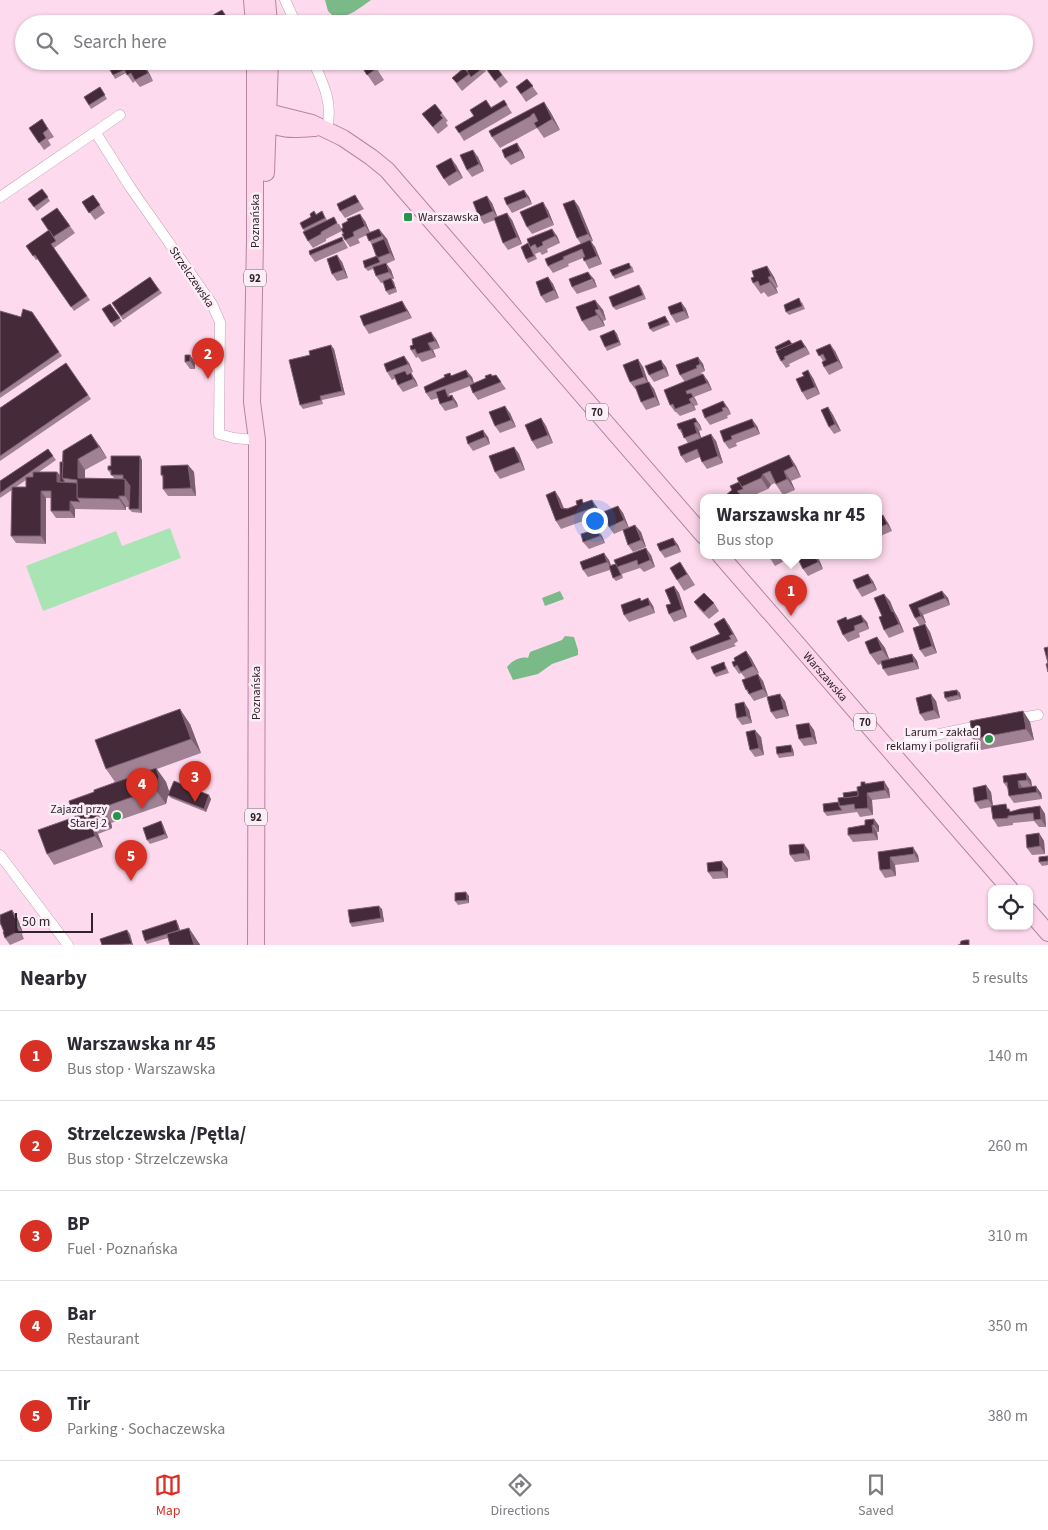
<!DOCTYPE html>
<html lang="en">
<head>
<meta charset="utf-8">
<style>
	:root { --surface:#fff; --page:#f7f7f7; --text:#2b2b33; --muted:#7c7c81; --line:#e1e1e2; --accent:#d93025 }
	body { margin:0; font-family:"Source Sans 3",sans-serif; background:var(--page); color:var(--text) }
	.controls { position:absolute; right:15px; bottom:15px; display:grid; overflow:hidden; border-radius:10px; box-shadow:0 1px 4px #0004 }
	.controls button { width:45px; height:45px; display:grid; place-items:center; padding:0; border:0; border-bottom:1px solid var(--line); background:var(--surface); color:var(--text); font:25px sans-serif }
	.scale { position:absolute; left:15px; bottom:12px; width:78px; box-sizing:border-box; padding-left:5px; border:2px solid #31242b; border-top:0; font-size:14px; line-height:18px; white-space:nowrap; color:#31242b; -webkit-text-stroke:4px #fceef6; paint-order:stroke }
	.you { position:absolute; left:594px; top:520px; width:18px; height:18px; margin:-12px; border:4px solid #fff; border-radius:50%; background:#1a73e8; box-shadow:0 0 0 8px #1a73e833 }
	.badge { display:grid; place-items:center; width:32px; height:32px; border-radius:50%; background:var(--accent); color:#fff; font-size:16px; font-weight:700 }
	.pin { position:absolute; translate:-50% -41px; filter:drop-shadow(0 1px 2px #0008) }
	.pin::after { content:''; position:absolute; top:26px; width:18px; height:15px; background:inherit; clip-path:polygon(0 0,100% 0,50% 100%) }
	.popup { position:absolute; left:700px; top:494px; width:182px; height:65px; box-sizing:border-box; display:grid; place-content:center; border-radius:10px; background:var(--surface); filter:drop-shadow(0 1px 4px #0005); font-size:16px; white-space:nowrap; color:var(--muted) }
	.popup b { font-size:19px; color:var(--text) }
	.popup::after { content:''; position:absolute; left:50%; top:100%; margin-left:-10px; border:10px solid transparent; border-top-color:var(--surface) }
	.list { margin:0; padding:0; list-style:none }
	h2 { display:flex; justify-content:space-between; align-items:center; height:65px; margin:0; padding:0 20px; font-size:21px }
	h2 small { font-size:16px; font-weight:400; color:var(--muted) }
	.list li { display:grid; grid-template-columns:32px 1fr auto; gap:15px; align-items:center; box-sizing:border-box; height:90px; padding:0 20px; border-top:1px solid var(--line) }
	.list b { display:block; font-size:19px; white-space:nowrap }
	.list p { margin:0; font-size:16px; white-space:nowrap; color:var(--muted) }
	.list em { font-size:16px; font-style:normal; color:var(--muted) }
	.icon { flex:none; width:28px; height:28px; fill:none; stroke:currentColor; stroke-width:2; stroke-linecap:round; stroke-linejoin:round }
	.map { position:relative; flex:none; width:1048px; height:945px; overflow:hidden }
	.search { position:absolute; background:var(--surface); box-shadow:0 1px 4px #0004; left:15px; right:15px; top:15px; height:55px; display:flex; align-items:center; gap:12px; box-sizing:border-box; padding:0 18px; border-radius:28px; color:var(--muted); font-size:19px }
	.sheet { height:515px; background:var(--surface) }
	nav { display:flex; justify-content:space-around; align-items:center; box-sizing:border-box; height:70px; border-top:1px solid var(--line); background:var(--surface); font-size:14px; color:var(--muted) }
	nav a { display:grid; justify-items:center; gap:2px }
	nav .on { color:var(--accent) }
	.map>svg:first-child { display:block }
</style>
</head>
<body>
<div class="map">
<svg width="1048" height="945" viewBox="0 0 1048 945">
	<rect width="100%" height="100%" fill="#fddaed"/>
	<polygon fill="#a9e4b5" points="170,528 181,558 43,611 26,566 116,531 122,546"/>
	<g fill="#7ab988">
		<path d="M325,0H371C359,8 349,18 334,17L328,11Z"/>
		<polygon points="560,591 564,599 545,606 542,598"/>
		<path d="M565,636L574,637L578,650V655L552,664L538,674L513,680L507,667C512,661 520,656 528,658L530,652L562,640Z"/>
	</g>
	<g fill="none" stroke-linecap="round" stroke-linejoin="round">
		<g stroke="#c3a2b4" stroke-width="11">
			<g id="street">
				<polyline points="285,0 296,24"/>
				<path d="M313,61C324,85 333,103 327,129"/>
				<polyline points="96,133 130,187 212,304 220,322 219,434 234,438 257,440"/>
				<polyline points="0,197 120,115"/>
				<polyline points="1015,719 1038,715"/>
				<polyline points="892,753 911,740 983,725"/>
				<polyline points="0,855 68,945"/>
			</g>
		</g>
		<g stroke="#b586a0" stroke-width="18">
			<g id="primary">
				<polyline points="252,0 254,24"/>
				<polyline points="267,0 269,24"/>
				<polyline points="255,61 255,239 252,402 257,440 257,521 256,945"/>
				<polyline points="256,116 268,112 312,123 343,138 371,157 387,170 704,536"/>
				<path d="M260,119C282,131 290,130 315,128"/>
				<polyline points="266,173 270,61"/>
				<path id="s1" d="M720,555L1010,889"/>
				<polyline points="1029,911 1048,933"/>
			</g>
		</g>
		<use href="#street" stroke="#fff" stroke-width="10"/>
		<use href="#primary" stroke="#fdd6ec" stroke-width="16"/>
	</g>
	<g fill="#a18294" fill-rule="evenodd">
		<polygon points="222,10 231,24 211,24"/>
		<polygon points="166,61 174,61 169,65"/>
		<polygon points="372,61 384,80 375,86 360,64"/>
		<polygon points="492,61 508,82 500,88 485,67"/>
		<polygon points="127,65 145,65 153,81 140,87 135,81 133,83 126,73 115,79 113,75"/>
		<polygon points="483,68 486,71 462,91 452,78 467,71"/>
		<polygon points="527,79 538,94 526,102 516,87"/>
		<polygon points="100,87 107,99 91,109 84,97"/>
		<polygon points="486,100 491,107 504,100 512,113 464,141 459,133"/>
		<polygon points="544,102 551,113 560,130 544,138 537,128 500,148 492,137"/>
		<polygon points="442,113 448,121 446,122 448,126 438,134 422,114"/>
		<polygon points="42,119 54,137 48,140 51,145 44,150 29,128"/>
		<polygon points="517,143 522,151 525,158 511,165 505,158"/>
		<polygon points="478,157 484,171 472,177 467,170"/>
		<polygon points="456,165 463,178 449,186 444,179"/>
		<polygon points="42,189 50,201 37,211 28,199"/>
		<polygon points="524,190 529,197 532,204 512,213 507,205"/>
		<polygon points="93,195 105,213 95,220 82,202"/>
		<polygon points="355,195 364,209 345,218 340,211"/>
		<polygon points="574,200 579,207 593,241 591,242 595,247 602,264 589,269 583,258 568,264 569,266 553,273 548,266 581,244 577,238"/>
		<polygon points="492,203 497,217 512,220 522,244 508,250 503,243 495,220 484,224 479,217"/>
		<polygon points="57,208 75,233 54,248 90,300 74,311 38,259 36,260 26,246 49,230"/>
		<polygon points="548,210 554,225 532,234 527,227"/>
		<polygon points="314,211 316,214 322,211 327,220 339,224 342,229 365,221 370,232 379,229 387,239 395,260 386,264 391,270 394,279 392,279 397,292 389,295 386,291 383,283 381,283 376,276 373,269 368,271 365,268 377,256 367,235 358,239 360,243 350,247 345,240 342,231 326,239 326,241 313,248 308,241 305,232 303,229"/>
		<polygon points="552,229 557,236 560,243 547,249 548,252 542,255 540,252 535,254 537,259 528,263 526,259 528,243"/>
		<polygon points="342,237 348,248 315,262 310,255"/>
		<polygon points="342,262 348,278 337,281 332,274"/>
		<polygon points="632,266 634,272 615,279 613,276"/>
		<polygon points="767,266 774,277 778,287 776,288 778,293 768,297 764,292 761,294 753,283 754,277"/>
		<polygon points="150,277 162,293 123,320 112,303"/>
		<polygon points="548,277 553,284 559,298 546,303 541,296"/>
		<polygon points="594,279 597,287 577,294 572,287"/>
		<polygon points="639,285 642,289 646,299 616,310 613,307"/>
		<polygon points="595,300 603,310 606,320 603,321 605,326 589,331 582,321"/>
		<polygon points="681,302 686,309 689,318 676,323 671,315"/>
		<polygon points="802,302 805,309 789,315 786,312"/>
		<polygon points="110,304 122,321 114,327 102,309"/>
		<polygon points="407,309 412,318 369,334 364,326"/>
		<polygon points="0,311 21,317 32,312 62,356 0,398"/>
		<polygon points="668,320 670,325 653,332 650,329"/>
		<polygon points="614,330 617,334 621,345 607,351 605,347"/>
		<polygon points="436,339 440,348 433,350 436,357 422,362 418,357 416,358 411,350"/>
		<polygon points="801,340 806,347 810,354 789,364 790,366 786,368 781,361 792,344"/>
		<polygon points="334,349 345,395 322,400 323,404 303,409 300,405"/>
		<polygon points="816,350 835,351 843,368 829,375 824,367 823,361"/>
		<polygon points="190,355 195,363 195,369 190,369 185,362"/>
		<polygon points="404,356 409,363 413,372 408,374 411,373 416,381 418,386 403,392 398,385 396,378 392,380 387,372"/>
		<polygon points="698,357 703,364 705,371 701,373 702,374 708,381 712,390 694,397 698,405 694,406 696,410 680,416 676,412 675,412 670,405 685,382 680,375"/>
		<polygon points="66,363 91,399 0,461 0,408"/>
		<polygon points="643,367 648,382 654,389 660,405 646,410 641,402 636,389 635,389 630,382"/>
		<polygon points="666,367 669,376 654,382 649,375"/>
		<polygon points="451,375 472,377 474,383 496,375 506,389 478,400 473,393 470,386 449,394 450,396 452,395 457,403 458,407 445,411 440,404 438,398 431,400 426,393"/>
		<polygon points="813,378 820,394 807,400 802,392"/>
		<polygon points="723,401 728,408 731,414 727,416 728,418 710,425 705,418"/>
		<polygon points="828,407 833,415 841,431 834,434 829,427"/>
		<polygon points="510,413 516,427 500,433 495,426"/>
		<polygon points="541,418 546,426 553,443 537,449 532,441"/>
		<polygon points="695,418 700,425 702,430 699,431 701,438 716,441 723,463 707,469 702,462 700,457 686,463 681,456 688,443 679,429"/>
		<polygon points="757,426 760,434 736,443 737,446 729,449 724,442 720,431"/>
		<polygon points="466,437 488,437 490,444 473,451 468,444"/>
		<path d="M99,445L107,458L85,470V478L123,479L114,478L108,470L111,466L142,460V513L132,512L129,509V507H126V510L75,509V518H56L51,511V498H46V544L16,543L11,536L12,490L0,498V481L48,449L56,460L39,472H57L60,475L63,462ZM26,480V487H16Z"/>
		<polygon points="514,447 519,454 525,470 500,479 495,472"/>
		<polygon points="789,455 796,466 801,477 791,481 795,490 783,495 775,483 771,485 768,489 750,497 748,497 748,496 746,497 727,497 732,490 739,482"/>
		<polygon points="188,465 194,472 196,496 168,496 163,489 163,478 161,475"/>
		<polygon points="555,491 560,499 564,508 597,507 600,515 561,529 556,521"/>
		<polygon points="618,506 623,513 629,528 641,532 646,547 633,552 628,545 623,530 614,534 609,527"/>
		<polygon points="878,518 888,523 892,531 878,537"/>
		<polygon points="597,529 602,536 605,543 589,549 583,542"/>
		<polygon points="673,538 678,545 681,552 665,558 660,551"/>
		<polygon points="651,555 655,567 644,572 640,568 622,574 623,578 616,581 613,578 610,570 588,577 583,570 609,560 611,565"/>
		<polygon points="768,555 784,555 786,560 775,566"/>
		<polygon points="796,555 817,555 823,569 808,576 803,569"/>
		<polygon points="680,562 695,585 684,591 677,580"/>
		<polygon points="873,581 877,590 862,597 857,589"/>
		<polygon points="674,586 679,593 687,617 674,622 669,614"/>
		<polygon points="942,591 948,598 950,605 923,615 926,623 920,626 915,618 909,605"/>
		<polygon points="648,598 653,606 655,613 629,622 624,615 642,601"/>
		<polygon points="890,601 894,611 898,618 904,632 889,638 884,630 882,616"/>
		<polygon points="694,602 714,603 719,611 709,619 699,609"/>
		<polygon points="848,620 867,622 869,629 859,633 860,637 848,642 843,635"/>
		<polygon points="925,624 930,632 937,653 925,657 920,650"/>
		<polygon points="729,625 738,641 734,644 736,646 697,660 692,653 720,634"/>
		<polygon points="877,637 885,648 889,659 912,654 917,661 919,669 888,676 883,669 881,664 878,665 870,654"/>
		<polygon points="746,651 751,658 759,673 753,676 763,681 768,696 754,701 746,690 746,679 741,673 739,674 734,667 735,661"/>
		<polygon points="726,666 729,673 716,677 714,674"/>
		<polygon points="957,690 960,693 961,699 948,702 945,698"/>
		<polygon points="785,701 789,716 776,719 771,712"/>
		<polygon points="936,701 940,718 925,721 920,714"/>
		<polygon points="749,710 752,723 742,725 737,718"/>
		<polygon points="1023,711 1030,722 1034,740 981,750 973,739"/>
		<polygon points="190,724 201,753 157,769 166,782 169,791 166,804 111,823 112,827 111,829 98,834 103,847 54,865 47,854 75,816 72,812 94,792 115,782 106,769"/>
		<polygon points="814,730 817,744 804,746 799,739"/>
		<polygon points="761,737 764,755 755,757 750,750"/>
		<polygon points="793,749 794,756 779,758 777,754"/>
		<polygon points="1003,776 1031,780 1032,786 1041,793 1042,799 1014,803 1009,796 1008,789 1004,783"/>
		<polygon points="866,784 889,789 890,798 872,800 873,815 860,817 857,812 827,816 824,812 839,802 858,791 861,786"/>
		<polygon points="991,792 993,806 1011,811 1040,806 1045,814 1046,827 1039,827 1034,821 1013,823 1013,825 998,827 993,819 991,807 980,809 975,802"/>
		<polygon points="168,795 211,799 206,812 171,798"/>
		<polygon points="874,819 879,826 879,832 877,832 878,840 853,842 848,835 865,825"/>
		<polygon points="161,821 163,825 168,838 150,844 147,840"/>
		<polygon points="1039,833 1044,841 1045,854 1032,855 1027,848"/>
		<polygon points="809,851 810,860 795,862 790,855"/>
		<polygon points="878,852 918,855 919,862 895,865 896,876 885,878 880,870"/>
		<polygon points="1048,856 1048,865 1042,866 1039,862"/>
		<polygon points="722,861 728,869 728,878 713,879 708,872"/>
		<polygon points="469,896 469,903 458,905 455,901"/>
		<polygon points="382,909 384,922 352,927 350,923"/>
		<polygon points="0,915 17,917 23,933 22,934 24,939 10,945 5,938 4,932 1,925 0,925"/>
		<polygon points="178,924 180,931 199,943 200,945 170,945 168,938 147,944 145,941"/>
	</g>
	<g fill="#7c6070">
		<polygon points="142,61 145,65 153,81 148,73"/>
		<polygon points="544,102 551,113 560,130 552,119"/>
		<polygon points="517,143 522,151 525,158 520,151"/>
		<polygon points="473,150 478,157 484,171 479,164"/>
		<polygon points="451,158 456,165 463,178 457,171"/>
		<polygon points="524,190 529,197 532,204 527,197"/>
		<polygon points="487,196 492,203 498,218 493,211"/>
		<polygon points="574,200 579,207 593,241 588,234"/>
		<polygon points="543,202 548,210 554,225 549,217"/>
		<polygon points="507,213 512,220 522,244 517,237"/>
		<polygon points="360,214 365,221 370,233 365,226"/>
		<polygon points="379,229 387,239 395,260 390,253"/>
		<polygon points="552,229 557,236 560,243 555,236"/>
		<polygon points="590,240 595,247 602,264 597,256"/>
		<polygon points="337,255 342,262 348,278 343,270"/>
		<polygon points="386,263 391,270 394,279 389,272"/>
		<polygon points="767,266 774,277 778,287 771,276"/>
		<polygon points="588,272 594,279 597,287 592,279"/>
		<polygon points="548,277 553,284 559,298 554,290"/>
		<polygon points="768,277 776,288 778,293 770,282"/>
		<polygon points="391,278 394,282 397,292 395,288"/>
		<polygon points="595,300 603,310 606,320 599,309"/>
		<polygon points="402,301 407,309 412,318 407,311"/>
		<polygon points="681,302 686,309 689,318 684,311"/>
		<polygon points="595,310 603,321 605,326 597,315"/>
		<polygon points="614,330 617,334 621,345 619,342"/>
		<polygon points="431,332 436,339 440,348 435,341"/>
		<polygon points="801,340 806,347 810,354 805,347"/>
		<polygon points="428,343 433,350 436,357 431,350"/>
		<polygon points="830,344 835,351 843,368 838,361"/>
		<polygon points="331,345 334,349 345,395 342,391"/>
		<polygon points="190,355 195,363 195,369 190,361"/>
		<polygon points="404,356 409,363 413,372 408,364"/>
		<polygon points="698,357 703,364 705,371 700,364"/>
		<polygon points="638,359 643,367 649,384 644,377"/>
		<polygon points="661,360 666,367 669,376 664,369"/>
		<polygon points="466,370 472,377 474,384 469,377"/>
		<polygon points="808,370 813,378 820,394 815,387"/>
		<polygon points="411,373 416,381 418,386 413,379"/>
		<polygon points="703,374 708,381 712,390 707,383"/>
		<polygon points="649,382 654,389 660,405 655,397"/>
		<polygon points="691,393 696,400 698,405 693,397"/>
		<polygon points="452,395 457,403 458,407 453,400"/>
		<polygon points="689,399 694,406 696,410 691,403"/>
		<polygon points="723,401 728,408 731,414 726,407"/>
		<polygon points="505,406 510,413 516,427 511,420"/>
		<polygon points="828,407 833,415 841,431 835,424"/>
		<polygon points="541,418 546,426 553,443 548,435"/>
		<polygon points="695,418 700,425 702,430 697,422"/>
		<polygon points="752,419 757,426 760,434 755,427"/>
		<polygon points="694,423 699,431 702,440 697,433"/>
		<polygon points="483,430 488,437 490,444 485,437"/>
		<polygon points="91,434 99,445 107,458 99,447"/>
		<polygon points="711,434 716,441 723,463 718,456"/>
		<polygon points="514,447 519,454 525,470 520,462"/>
		<polygon points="789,455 796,466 801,477 794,466"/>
		<polygon points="140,456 142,460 142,513 139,509"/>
		<polygon points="78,459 85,470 85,489 78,478"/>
		<polygon points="188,465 194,472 196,496 191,488"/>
		<polygon points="784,471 791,481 795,490 787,479"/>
		<polygon points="57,472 63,479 62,485 57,482"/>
		<polygon points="763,474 771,485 768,489 761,478"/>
		<polygon points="125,479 132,490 132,507 125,496"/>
		<polygon points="41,491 46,498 46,544 41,536"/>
		<polygon points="555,491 560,499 566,515 561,508"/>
		<polygon points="119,496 126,507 126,510 119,499"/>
		<polygon points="592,500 597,507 600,515 595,507"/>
		<polygon points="70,501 75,509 75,518 70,511"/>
		<polygon points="618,506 623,513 629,528 624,520"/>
		<polygon points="883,515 888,523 892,531 887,524"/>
		<polygon points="635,525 641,532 646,547 641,540"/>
		<polygon points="597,529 602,536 605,543 600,536"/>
		<polygon points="673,538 678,545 681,552 676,545"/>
		<polygon points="646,548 651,555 655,567 650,560"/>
		<polygon points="604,553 609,560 612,569 607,562"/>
		<polygon points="815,555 817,555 823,569 818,562"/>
		<polygon points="680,562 687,573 695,585 687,574"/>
		<polygon points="868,574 873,581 877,590 872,583"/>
		<polygon points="674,586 679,593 687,617 682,609"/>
		<polygon points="942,591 948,598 950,605 945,598"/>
		<polygon points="884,594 890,601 894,611 898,618 904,632 892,612"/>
		<polygon points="648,598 653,606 655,613 650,605"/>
		<polygon points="918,608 923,615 926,623 921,616"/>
		<polygon points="861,615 867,622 869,629 864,622"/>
		<polygon points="724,618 729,625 738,641 733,634"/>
		<polygon points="925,624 930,632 937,653 932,646"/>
		<polygon points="877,637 885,648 890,661 882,650"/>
		<polygon points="746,651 751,658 759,673 753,666"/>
		<polygon points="912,654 917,661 919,669 914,662"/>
		<polygon points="758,674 763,681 768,696 763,689"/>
		<polygon points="957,690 960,693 961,699 958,695"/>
		<polygon points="780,694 785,701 789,716 784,709"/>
		<polygon points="931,694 936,701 940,718 934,710"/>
		<polygon points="744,702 749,710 752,723 747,716"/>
		<polygon points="180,709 190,724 201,753 191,739"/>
		<polygon points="1023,711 1030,722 1034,740 1026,729"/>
		<polygon points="809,723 814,730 817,744 812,737"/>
		<polygon points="755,730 761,737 764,755 759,748"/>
		<polygon points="791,745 793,749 794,756 792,752"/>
		<polygon points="156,768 166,782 169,791 166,804 155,789"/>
		<polygon points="1026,773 1031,780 1032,787 1027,780"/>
		<polygon points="884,781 889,789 890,798 885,790"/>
		<polygon points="1018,781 1023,788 1024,795 1019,788"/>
		<polygon points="986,785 991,792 993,807 988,799"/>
		<polygon points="1036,786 1041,793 1042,799 1037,792"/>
		<polygon points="867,793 872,800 873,815 868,808"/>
		<polygon points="209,795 211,799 206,812 204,809"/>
		<polygon points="1040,806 1045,814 1046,827 1041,819"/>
		<polygon points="101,808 111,823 112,827 111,829 101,815"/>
		<polygon points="874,819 879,826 879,832 874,825"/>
		<polygon points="161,821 163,825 168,838 165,834"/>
		<polygon points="91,823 98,834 103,847 95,836"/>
		<polygon points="872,825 877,832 878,840 873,833"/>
		<polygon points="1039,833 1044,841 1045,854 1040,846"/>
		<polygon points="804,844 809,851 810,860 805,853"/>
		<polygon points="913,847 918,855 919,862 914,854"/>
		<polygon points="890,857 895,865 896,876 891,869"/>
		<polygon points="722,861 728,869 728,878 723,871"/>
		<polygon points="466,892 469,896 469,903 467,900"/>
		<polygon points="379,906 382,909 384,922 381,918"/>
		<polygon points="12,910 17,917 23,933 18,926"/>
		<polygon points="176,920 178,924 181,933 179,930"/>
		<polygon points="189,928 199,943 200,945 194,945"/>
		<polygon points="127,930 130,934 133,945 132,945"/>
	</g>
	<g fill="#452b3a" stroke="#7c6070">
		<polygon points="222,10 229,21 224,24 211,24 208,18"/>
		<polygon points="134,61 142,61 148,73 135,80 131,73 127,75 123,67"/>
		<polygon points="365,61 371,61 376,69 367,75 360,64"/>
		<polygon points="492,61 502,75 495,81 485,67"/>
		<polygon points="126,62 127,65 123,67 124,70 113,75 110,70"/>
		<polygon points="478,62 483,68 471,77 467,71"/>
		<polygon points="464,68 469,74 457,83 452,78"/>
		<polygon points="527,79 533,86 521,94 516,87"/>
		<polygon points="100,87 105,95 89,105 84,97"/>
		<polygon points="486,100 491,108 504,100 507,105 459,133 455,127 474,116 470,110"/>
		<polygon points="544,102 552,119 537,128 534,123 538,121 534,113 531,115 531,116 492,137 489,131"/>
		<polygon points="435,104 442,113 440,115 443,118 433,127 422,114"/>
		<polygon points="42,119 48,129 43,133 46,138 39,143 29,128"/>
		<polygon points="517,143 520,151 505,158 502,150"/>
		<polygon points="473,150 479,164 467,170 460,155"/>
		<polygon points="451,158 457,171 444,179 436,166"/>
		<polygon points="42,189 48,197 34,207 28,199"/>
		<polygon points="524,190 527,197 507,205 504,198"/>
		<polygon points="93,195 100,205 89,213 82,202"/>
		<polygon points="355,195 359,202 340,211 337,204"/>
		<polygon points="487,196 493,211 479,217 473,202"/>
		<polygon points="574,200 588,234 577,238 563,204"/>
		<polygon points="543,202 549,217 527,227 520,212"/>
		<polygon points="57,208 70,226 53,237 41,219"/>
		<polygon points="314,211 316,215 322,211 325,218 303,229 300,223 311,217 310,214"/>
		<polygon points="507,213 517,237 503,243 494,218"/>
		<polygon points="360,214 365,226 353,232 354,236 345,240 342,234 344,234 341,229 343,228 342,224 348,221 347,219"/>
		<polygon points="334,217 337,223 321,232 321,234 308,241 303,232"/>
		<polygon points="379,229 382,236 369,241 366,234"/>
		<polygon points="552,229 555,236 542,242 543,245 537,248 535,244 530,247 527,239"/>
		<polygon points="49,230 56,241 51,244 87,296 71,307 35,255 33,256 26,246"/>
		<polygon points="342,237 343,241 310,255 309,251"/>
		<polygon points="384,239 390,253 377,258 372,244"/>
		<polygon points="590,240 597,256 584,261 583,257 585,257 582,249 563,257 564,259 548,266 545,259"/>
		<polygon points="528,243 534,256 526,259 521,247"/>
		<polygon points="337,255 343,270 332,274 327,259"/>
		<polygon points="377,256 380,262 365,268 363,261"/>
		<polygon points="386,263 389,272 376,276 373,267"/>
		<polygon points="629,263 631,268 613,276 610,270"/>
		<polygon points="767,266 771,276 768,277 770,282 760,286 758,281 753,283 751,278 754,277 752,271"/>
		<polygon points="588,272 592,279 572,287 569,279"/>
		<polygon points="150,277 159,290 121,316 112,303"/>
		<polygon points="548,277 554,290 541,296 536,282"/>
		<polygon points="391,278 395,288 386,291 383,281"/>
		<polygon points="639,285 643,295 613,307 609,297"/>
		<polygon points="799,298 802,306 786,312 784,305"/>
		<polygon points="595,300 599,309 595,310 597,315 582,321 576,307"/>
		<polygon points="402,301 407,311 364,326 360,316"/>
		<polygon points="681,302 684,311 671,315 668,307"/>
		<polygon points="110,304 120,318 111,323 102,309"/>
		<polygon points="23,309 32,312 59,352 0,393 0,311 21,317"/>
		<polygon points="665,316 668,322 650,329 648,323"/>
		<polygon points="614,330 619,342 605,347 600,336"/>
		<polygon points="431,332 435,341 428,343 431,350 417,354 415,349 411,350 410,346 413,345 412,339"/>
		<polygon points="789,340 792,344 777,351 775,347"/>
		<polygon points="801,340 805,347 784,357 785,359 781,361 776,351"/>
		<polygon points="830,344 838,361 824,367 822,362 826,360 823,354 819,356 816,350"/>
		<polygon points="331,345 342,391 320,396 321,400 300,405 289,360 310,355 309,351"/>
		<polygon points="185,355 190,355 190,361 185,362"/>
		<polygon points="404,356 408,364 387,372 384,364"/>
		<polygon points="698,357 700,364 696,366 697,368 680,375 676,365"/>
		<polygon points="638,359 644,377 630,382 623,365"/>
		<polygon points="661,360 664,369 649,375 645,366"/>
		<polygon points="66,363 88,395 0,456 0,408"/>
		<polygon points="466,370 469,377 426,393 424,387 445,377 444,375 450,373 451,376"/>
		<polygon points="808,370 815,387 802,392 796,379 804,376 802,373"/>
		<polygon points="405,371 407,375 411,373 413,379 398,385 394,375"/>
		<polygon points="491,374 492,376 496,375 501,382 473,393 470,385 486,378 485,376"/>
		<polygon points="703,374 707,383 686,391 687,394 691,393 693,397 689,399 691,403 675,409 673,404 670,405 664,390"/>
		<polygon points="649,382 655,397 641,402 635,386"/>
		<polygon points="445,389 448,397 452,395 453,400 440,404 436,392"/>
		<polygon points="723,401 726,407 722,408 723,411 705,418 702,410"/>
		<polygon points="505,406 511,420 495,426 489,412"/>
		<polygon points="828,407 835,424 829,427 821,410"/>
		<polygon points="541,418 548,435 532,441 525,425"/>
		<polygon points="695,418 697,422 694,423 697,433 684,438 681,429 679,429 677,424"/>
		<polygon points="752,419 755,427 731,436 732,439 724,442 720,431"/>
		<polygon points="483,430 485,437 468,444 466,437"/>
		<polygon points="91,434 99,447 78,459 78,478 125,479 125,496 119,496 119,499 77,498 77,480 62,478 63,451"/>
		<polygon points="711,434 718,456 702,462 697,449 681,456 678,447"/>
		<polygon points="514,447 520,462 495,472 489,456"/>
		<polygon points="48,449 53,456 0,493 0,481"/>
		<polygon points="789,455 794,466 784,471 787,479 776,484 770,471 763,474 761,478 741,487 737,478"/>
		<polygon points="111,456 140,456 139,509 129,509 130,486 125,479 123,479 123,475 111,475 111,470 108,470 108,466 111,466"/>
		<polygon points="60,462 63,462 62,478 65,482 60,482"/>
		<polygon points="188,465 191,488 163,489 163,475 161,475 161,466"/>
		<polygon points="33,472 57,472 57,482 77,483 77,498 80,502 70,501 70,511 51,511 51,491 41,491 41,536 11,536 12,487 26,487 26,477 33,477"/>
		<polygon points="739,482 743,489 737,491 742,497 728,497 726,495 732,490 730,486"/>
		<polygon points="555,491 561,508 567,509 577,505 576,501 582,499 583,503 592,500 595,507 556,521 546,495"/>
		<polygon points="618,506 624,520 609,527 603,512"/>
		<polygon points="883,515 887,524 878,528 878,518"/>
		<polygon points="635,525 641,540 628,545 623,530"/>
		<polygon points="597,529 600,536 583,542 581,534"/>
		<polygon points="673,538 676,545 660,551 657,544"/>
		<polygon points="646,548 650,560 638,565 637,560 617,567 614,560"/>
		<polygon points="604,553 607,562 583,570 580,562"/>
		<polygon points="768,555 778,555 770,559"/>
		<polygon points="796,555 815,555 818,562 803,569"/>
		<polygon points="680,562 687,574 677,580 670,568"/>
		<polygon points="616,564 621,575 613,578 609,566"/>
		<polygon points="868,574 872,583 857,589 853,580"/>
		<polygon points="674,586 682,609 669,614 666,605 671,604 665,590"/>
		<polygon points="942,591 945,598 918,608 921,616 915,618 909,605"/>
		<polygon points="704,593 714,603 704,612 694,602"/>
		<polygon points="884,594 892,612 893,611 899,624 884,630 879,617 882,616 874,598"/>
		<polygon points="640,598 641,601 648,598 650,605 624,615 621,605"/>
		<polygon points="861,615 864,622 854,626 855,630 843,635 837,621 846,617 847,620"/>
		<polygon points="724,618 733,634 729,636 731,639 692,653 690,647 720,634 714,624"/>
		<polygon points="925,624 932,646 920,650 913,628"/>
		<polygon points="877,637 882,650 870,654 865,642"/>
		<polygon points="1048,647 1048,663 1044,648"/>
		<polygon points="746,651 753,666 741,672 737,665 734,667 732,662 735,661 734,658"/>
		<polygon points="912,654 914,662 883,669 881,661"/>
		<polygon points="724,662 726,669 714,674 711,667"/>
		<polygon points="1048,663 1048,672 1046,664"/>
		<polygon points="758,674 763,689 749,694 747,689 746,690 742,680"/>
		<polygon points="957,690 958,695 945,698 944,692"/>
		<polygon points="780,694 784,709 771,712 767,697"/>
		<polygon points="931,694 934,710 920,714 916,698"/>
		<polygon points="744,702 747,716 737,718 735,704"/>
		<polygon points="180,709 191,739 106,769 95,740"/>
		<polygon points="1023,711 1026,729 973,739 970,721"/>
		<polygon points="809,723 812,737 799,739 796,725"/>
		<polygon points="755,730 759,748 750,750 746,732"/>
		<polygon points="791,745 792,752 777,754 776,747"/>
		<polygon points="156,768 159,777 155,789 101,808 102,812 101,815 88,820 84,808 72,812 69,801 94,792 94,790"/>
		<polygon points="1026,773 1027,780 1018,781 1019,788 1036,786 1037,792 1009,796 1007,782 1004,783 1003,776"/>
		<polygon points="174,781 209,795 204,809 168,795"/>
		<polygon points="884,781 885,790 867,793 868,808 855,809 854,804 839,806 838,798 858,796 857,787 861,786 861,782 865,782 865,784"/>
		<polygon points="986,785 988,799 975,802 973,788"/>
		<polygon points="858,791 858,796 844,798 843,793"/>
		<polygon points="839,802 839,806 842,810 824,812 823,804"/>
		<polygon points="1006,804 1007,809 1009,809 1010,812 1020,809 1040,806 1041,819 1034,820 1033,813 1008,816 1008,818 993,819 991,806"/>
		<polygon points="86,813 88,820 91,823 95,836 47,854 38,830"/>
		<polygon points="874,819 874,825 872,825 873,833 848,835 848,828 865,825 865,820"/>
		<polygon points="161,821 165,834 147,840 143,828"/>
		<polygon points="1039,833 1040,846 1027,848 1026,835"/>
		<polygon points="804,844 805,853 790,855 789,845"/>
		<polygon points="913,847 914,854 890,857 891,869 880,870 878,852"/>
		<polygon points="1048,856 1048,861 1039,862 1039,857"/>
		<polygon points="722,861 723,871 708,872 707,863"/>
		<polygon points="466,892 467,900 455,901 455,893"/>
		<polygon points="379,906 381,918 350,923 348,910"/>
		<polygon points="12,910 18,926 17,926 19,931 5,938 3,932 4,932 0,922 0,915"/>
		<polygon points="176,920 179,930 145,941 142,931"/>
		<polygon points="189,928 194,945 170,945 167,934"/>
		<polygon points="127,930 132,944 102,945 100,939"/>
		<polygon points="966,940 969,940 969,945 958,945 960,945 961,941"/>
	</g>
	<g fill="#27944c" stroke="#fceef6" stroke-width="2">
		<rect x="403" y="212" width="10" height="10" rx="2.5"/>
		<circle cx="989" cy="739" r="5"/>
		<circle cx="117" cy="816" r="5"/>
	</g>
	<g text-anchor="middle" stroke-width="5" stroke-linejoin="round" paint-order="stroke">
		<g fill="#fceef6" stroke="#6e6168" stroke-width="1">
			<rect x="244" y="269.5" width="22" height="17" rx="4"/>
			<rect x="586" y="403.5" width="22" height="17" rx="4"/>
			<rect x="854" y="713.5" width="22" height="17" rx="4"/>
			<rect x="245" y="808.5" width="22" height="17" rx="4"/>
		</g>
		<g font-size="11" font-weight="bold" fill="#31242b">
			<text x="255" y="282">92</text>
			<text x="597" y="416">70</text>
			<text x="865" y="726">70</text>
			<text x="256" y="821">92</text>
		</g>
		<g font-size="12" fill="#31242b" stroke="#fceef6" text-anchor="end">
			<text x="418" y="221" text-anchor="start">Warszawska</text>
			<text x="979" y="736">Larum - zakład<tspan x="979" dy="14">reklamy i poligrafii</tspan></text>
			<text x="107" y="813">Zajazd przy<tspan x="107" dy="14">Starej 2</tspan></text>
		</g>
		<g font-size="12" fill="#31242b" stroke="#fceef6">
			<text transform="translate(255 221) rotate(-90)" y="4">Poznańska</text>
			<text transform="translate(192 277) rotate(56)" y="4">Strzelczewska</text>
			<text dy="4" stroke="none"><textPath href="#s1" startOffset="161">Warszawska</textPath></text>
			<text transform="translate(256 693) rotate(-90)" y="4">Poznańska</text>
		</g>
	</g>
</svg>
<div class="controls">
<button><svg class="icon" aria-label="locate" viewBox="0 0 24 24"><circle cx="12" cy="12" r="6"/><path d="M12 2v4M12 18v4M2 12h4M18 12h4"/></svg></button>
</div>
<div class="scale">50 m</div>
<div class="you"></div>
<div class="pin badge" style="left:791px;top:616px">1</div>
<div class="popup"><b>Warszawska nr 45</b>Bus stop</div>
<div class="pin badge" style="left:208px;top:379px">2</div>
<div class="pin badge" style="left:195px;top:802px">3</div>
<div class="pin badge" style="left:142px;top:809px">4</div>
<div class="pin badge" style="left:131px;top:881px">5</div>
<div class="search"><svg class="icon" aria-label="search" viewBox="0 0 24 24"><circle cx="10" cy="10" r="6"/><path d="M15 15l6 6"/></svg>Search here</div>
</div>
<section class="sheet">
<h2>Nearby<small>5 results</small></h2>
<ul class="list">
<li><span class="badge">1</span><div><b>Warszawska nr 45</b><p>Bus stop · Warszawska</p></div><em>140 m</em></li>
<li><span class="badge">2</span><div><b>Strzelczewska /Pętla/</b><p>Bus stop · Strzelczewska</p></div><em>260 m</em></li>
<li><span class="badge">3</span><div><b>BP</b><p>Fuel · Poznańska</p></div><em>310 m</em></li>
<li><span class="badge">4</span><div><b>Bar</b><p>Restaurant</p></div><em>350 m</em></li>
<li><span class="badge">5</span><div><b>Tir</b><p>Parking · Sochaczewska</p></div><em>380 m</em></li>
</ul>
</section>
<nav>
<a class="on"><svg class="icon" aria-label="map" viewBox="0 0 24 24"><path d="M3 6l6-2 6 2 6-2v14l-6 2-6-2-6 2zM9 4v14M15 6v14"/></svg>Map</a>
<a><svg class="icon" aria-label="directions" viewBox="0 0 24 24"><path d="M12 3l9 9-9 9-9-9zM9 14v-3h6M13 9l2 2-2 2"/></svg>Directions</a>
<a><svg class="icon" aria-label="saved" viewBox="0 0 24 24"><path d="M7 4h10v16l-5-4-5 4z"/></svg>Saved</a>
</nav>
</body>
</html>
